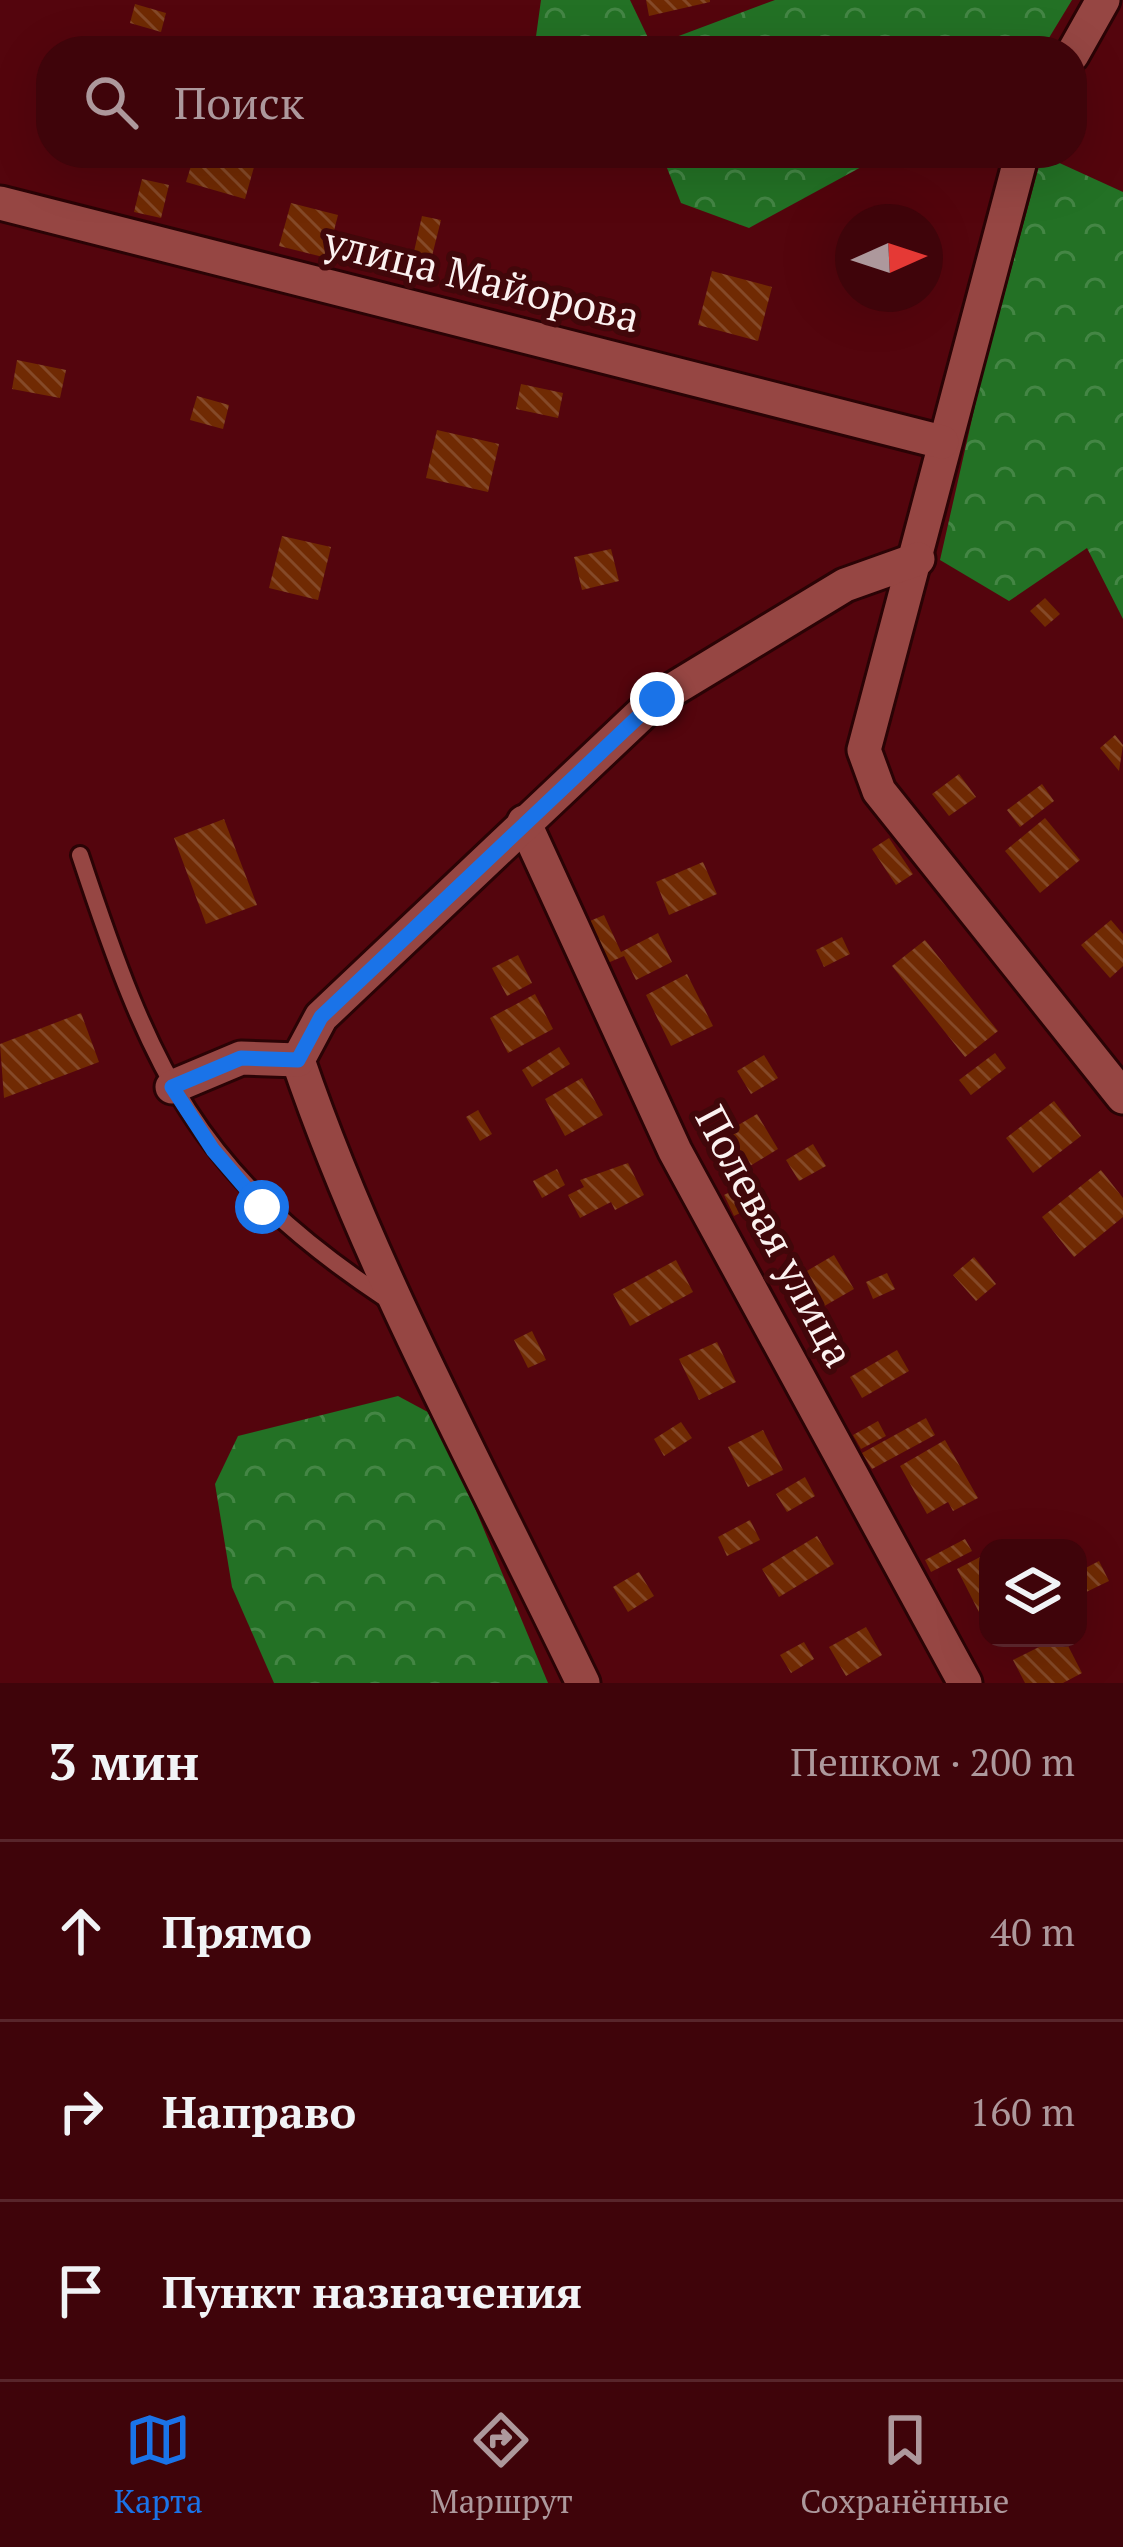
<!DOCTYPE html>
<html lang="ru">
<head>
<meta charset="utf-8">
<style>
	:root { --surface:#3f040a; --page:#4a1218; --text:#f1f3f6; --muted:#ad989c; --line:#58252b; --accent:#1a73e8 }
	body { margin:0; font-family:"PT Serif",serif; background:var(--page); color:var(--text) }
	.controls { position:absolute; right:36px; bottom:36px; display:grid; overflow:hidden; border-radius:24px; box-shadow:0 12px 48px #0002 }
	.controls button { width:108px; height:108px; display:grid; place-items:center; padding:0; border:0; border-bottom:3px solid var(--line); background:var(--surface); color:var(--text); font:60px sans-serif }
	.compass { position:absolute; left:835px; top:204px; width:108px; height:108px; border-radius:50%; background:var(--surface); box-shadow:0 12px 48px #0002; rotate:87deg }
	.stop { position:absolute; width:36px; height:36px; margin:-27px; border:9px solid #1a73e8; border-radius:50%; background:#fff }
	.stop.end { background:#1a73e8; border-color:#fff; box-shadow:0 3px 12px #0008 }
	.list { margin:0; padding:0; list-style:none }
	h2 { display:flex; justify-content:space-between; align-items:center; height:156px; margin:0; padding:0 48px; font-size:51px }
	h2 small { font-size:39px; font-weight:400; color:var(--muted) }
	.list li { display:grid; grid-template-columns:78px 1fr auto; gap:36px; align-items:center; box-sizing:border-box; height:180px; padding:0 48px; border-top:3px solid var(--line) }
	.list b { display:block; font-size:45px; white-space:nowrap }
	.list em { font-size:39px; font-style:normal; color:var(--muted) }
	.icon { flex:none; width:66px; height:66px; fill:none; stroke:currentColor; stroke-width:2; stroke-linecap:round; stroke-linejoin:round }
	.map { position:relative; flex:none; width:1123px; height:1683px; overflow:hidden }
	.search { position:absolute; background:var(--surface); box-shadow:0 12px 48px #0002; left:36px; right:36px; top:36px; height:132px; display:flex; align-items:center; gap:30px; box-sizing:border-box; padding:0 42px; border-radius:48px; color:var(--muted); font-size:45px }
	.sheet { height:696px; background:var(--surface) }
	nav { display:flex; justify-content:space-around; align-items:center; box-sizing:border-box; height:168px; border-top:3px solid var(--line); background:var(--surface); font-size:33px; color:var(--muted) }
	nav a { display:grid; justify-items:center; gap:6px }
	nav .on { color:var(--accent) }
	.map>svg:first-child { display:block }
</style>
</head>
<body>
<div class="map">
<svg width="1123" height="1683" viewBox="0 0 1123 1683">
	<defs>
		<pattern id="forest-crowns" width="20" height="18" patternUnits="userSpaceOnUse" patternTransform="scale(3)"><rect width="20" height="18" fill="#237125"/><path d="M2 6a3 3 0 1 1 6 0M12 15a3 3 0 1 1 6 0" fill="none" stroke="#448645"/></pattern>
		<pattern id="building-back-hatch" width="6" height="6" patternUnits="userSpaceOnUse" patternTransform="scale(3)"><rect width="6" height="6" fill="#702a03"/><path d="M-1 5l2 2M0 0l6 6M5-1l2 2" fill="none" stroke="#854928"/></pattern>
	</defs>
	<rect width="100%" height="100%" fill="#54050d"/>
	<g fill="url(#forest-crowns)">
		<polygon points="541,0 630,0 652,46 775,0 1072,0 1041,51 534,51"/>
		<polygon points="661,153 887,153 749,228 681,203"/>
		<polygon points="1042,155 1123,192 1123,619 1087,548 1009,601 940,560 979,388"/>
		<polygon points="398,1396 437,1417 548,1683 274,1683 232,1587 215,1484 238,1436"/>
	</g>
	<g fill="url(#building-back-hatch)">
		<polygon points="646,0 710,0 710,2 649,16"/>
		<polygon points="135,4 166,13 161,32 130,23"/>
		<polygon points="195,153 258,153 245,199 186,182"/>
		<polygon points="142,179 169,185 161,218 134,212"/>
		<polygon points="291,203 338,215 327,258 279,246"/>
		<polygon points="422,216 441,220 431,260 413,256"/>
		<polygon points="712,271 772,287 758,341 698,325"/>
		<polygon points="17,360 66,370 60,398 12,389"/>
		<polygon points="521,384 563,393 558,418 516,409"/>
		<polygon points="197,396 229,405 223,429 190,420"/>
		<polygon points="437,430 499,444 488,492 426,478"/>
		<polygon points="282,536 331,547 318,600 269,588"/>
		<polygon points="611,549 619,581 582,590 574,557"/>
		<polygon points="1045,598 1060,614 1045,627 1030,611"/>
		<polygon points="1115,735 1123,745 1119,771 1100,748"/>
		<polygon points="959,774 976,797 949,816 932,794"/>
		<polygon points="1042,784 1054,801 1020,827 1007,810"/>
		<polygon points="1045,818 1080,860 1040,893 1005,851"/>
		<polygon points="224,819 257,905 206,924 174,838"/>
		<polygon points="889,838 913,874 896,885 872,849"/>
		<polygon points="703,862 717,894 669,915 656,882"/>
		<polygon points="604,915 621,952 658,933 672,962 636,980 624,956 603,965 583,924"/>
		<polygon points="1111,920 1123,934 1123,966 1110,978 1081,945"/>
		<polygon points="842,937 850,954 824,967 816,950"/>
		<polygon points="925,940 998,1031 965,1057 892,966"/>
		<polygon points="518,955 532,983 507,996 492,968"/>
		<polygon points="687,974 713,1026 671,1046 646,995"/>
		<polygon points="535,994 553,1029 508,1053 490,1018"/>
		<polygon points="81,1013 99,1062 4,1098 0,1044"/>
		<polygon points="559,1047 570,1064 532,1087 522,1070"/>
		<polygon points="995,1053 1006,1068 971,1095 959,1080"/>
		<polygon points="764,1055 778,1078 751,1094 737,1071"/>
		<polygon points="582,1078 603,1115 565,1136 545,1099"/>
		<polygon points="1054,1101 1081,1136 1033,1173 1006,1138"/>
		<polygon points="478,1110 492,1134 480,1141 466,1117"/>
		<polygon points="757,1114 778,1149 740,1172 718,1137"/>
		<polygon points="813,1144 826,1166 799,1181 786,1160"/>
		<polygon points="628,1163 644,1195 615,1210 611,1202 580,1218 568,1195 584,1187 580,1180"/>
		<polygon points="557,1169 565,1185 542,1198 533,1181"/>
		<polygon points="1101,1170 1123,1198 1123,1217 1074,1257 1042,1217"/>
		<polygon points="752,1181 762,1202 734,1216 724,1195"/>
		<polygon points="834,1255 854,1289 814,1312 795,1278"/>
		<polygon points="974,1257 996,1284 976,1301 953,1275"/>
		<polygon points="676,1260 693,1292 630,1326 613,1294"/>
		<polygon points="887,1273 895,1289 873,1299 866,1282"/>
		<polygon points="532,1331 546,1360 528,1368 514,1340"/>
		<polygon points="717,1342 736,1382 699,1400 679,1359"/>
		<polygon points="897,1350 909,1371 862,1398 850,1377"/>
		<polygon points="926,1418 935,1435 872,1469 862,1453"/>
		<polygon points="878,1421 886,1436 861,1449 853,1435"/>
		<polygon points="681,1422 692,1438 664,1456 654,1439"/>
		<polygon points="763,1430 783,1470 748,1487 728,1447"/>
		<polygon points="945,1440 978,1498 953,1511 948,1502 927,1514 900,1466"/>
		<polygon points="805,1477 815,1496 787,1512 776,1494"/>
		<polygon points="750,1520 760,1540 727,1556 718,1537"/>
		<polygon points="817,1536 834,1564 779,1597 762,1569"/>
		<polygon points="965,1539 972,1551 931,1572 925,1560"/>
		<polygon points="982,1556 988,1566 984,1622 957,1569"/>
		<polygon points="1099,1561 1109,1581 1080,1595 1078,1572"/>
		<polygon points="639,1572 654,1596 628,1612 613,1587"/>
		<polygon points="866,1627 882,1655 846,1676 829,1647"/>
		<polygon points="1057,1638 1064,1638 1082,1673 1063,1683 1025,1683 1013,1660"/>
		<polygon points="804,1642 814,1659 791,1673 780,1655"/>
	</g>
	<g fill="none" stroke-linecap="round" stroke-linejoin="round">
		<g stroke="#2a0305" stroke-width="22">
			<path id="service" d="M80,855C151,1069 194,1172 388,1300"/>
		</g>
		<g stroke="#2a0305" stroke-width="39">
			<g id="minor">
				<polyline points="1072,55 1103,0"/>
				<polyline points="1022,153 864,750 879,791 1123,1097"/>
				<polyline points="0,203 942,442"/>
				<polyline points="524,822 675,1151 965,1683"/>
				<path d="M298,1060C371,1274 485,1479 583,1683"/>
				<polyline points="172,1087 241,1058 298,1060 321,1017 657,699 845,585 918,559"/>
			</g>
		</g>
		<use href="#service" stroke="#964643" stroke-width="16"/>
		<use href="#minor" stroke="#964643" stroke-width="33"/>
	</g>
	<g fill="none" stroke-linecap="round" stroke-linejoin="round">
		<polyline stroke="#1a73e8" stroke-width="15" points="262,1207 213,1150 172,1087 241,1058 298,1060 321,1017 657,699"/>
	</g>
	<g text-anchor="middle" stroke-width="12" stroke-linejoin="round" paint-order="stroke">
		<g font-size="42" fill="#fbf1f0" stroke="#41070a">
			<text transform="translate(482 279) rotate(14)" y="15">улица Майорова</text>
			<text transform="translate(775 1236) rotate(62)" y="15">Полевая улица</text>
		</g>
	</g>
</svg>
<div class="controls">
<button><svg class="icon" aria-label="layers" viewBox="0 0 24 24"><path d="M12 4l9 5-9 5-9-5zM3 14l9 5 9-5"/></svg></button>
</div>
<svg class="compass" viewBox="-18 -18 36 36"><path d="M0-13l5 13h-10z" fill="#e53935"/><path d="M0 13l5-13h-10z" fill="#ad989c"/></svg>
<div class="stop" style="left:262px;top:1207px"></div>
<div class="stop end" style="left:657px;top:699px"></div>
<div class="search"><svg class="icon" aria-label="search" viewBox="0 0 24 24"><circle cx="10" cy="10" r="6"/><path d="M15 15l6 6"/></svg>Поиск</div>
</div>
<section class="sheet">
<h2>3 мин<small>Пешком · 200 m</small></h2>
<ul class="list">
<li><svg class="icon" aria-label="ahead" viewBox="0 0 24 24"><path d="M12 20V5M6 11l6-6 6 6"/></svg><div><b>Прямо</b></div><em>40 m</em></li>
<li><svg class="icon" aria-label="right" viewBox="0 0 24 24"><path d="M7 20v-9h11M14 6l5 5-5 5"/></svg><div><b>Направо</b></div><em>160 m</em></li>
<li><svg class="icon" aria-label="arrive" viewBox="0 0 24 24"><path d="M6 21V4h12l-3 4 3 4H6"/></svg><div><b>Пункт назначения</b></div></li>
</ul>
</section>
<nav>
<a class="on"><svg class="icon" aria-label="map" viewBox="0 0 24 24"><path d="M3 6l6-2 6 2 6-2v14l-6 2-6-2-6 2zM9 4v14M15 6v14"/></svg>Карта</a>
<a><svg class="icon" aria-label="directions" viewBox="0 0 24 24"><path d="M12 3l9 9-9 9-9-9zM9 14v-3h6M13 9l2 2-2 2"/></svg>Маршрут</a>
<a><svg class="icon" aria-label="saved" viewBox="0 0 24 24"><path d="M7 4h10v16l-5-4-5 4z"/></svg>Сохранённые</a>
</nav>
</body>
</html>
